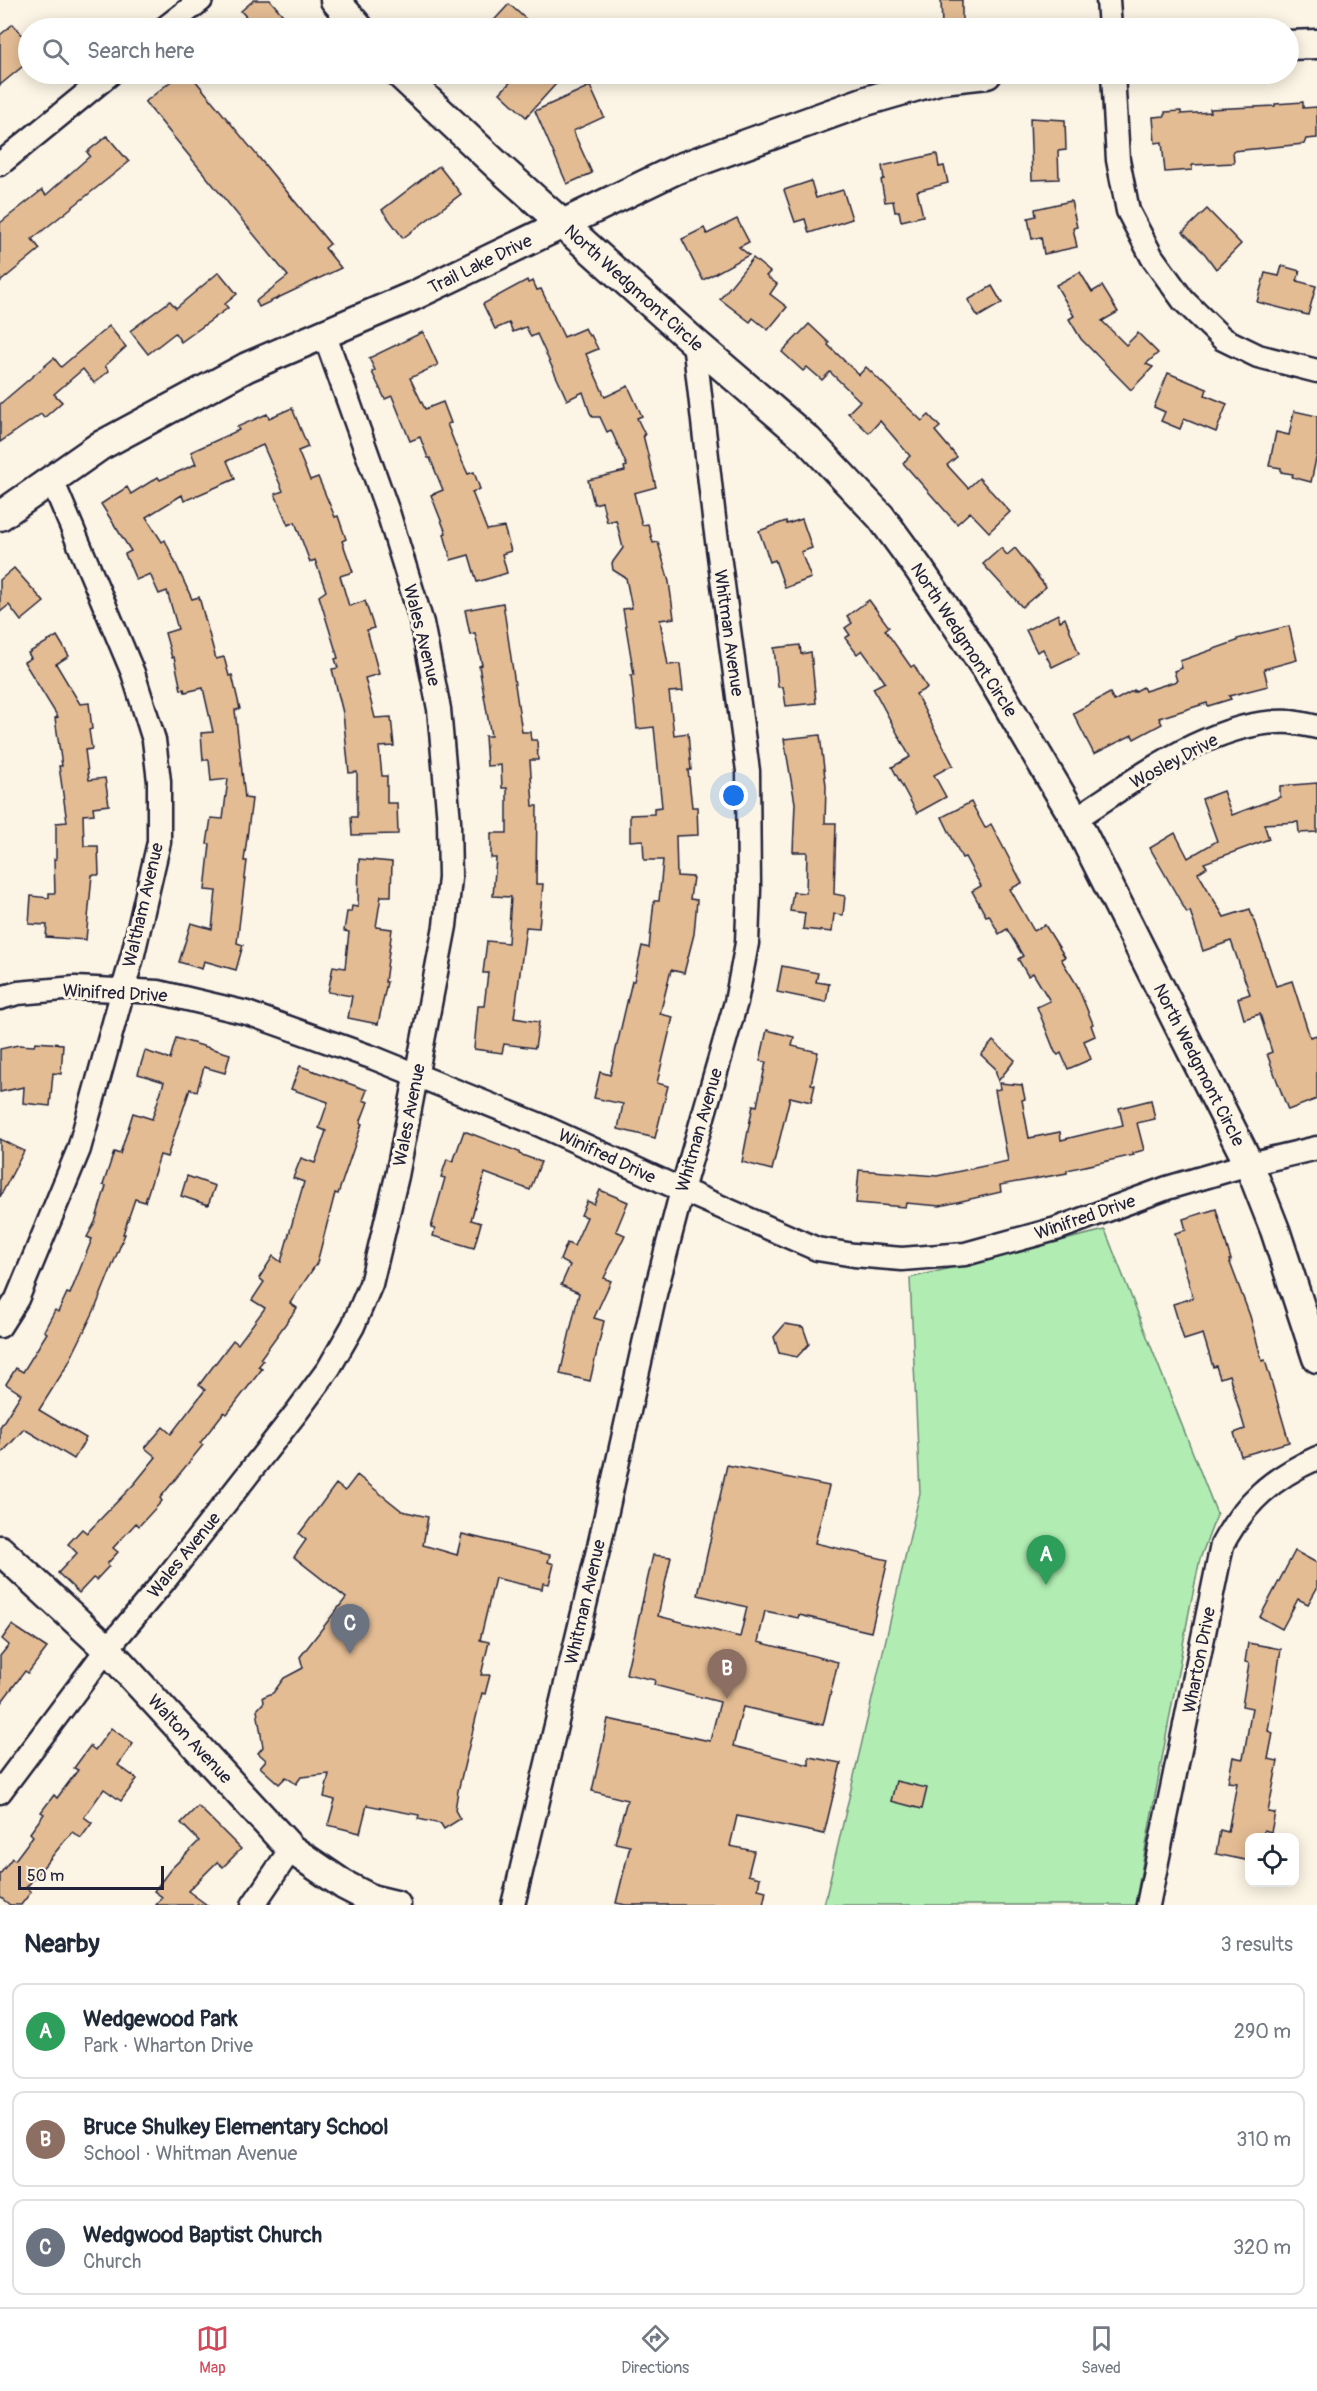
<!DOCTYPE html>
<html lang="en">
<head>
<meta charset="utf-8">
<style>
	:root { --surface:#fff; --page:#f2f2f3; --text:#1f2937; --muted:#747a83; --line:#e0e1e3; --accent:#d1495b }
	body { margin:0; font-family:Pangolin,sans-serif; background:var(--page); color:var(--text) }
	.controls { position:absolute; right:18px; bottom:18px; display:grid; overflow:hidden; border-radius:12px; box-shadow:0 3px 15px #0003 }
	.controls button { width:54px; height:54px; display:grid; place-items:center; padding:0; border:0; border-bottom:2px solid var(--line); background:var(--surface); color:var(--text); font:30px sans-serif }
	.scale { position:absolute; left:18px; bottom:15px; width:146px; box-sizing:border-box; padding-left:6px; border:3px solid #22223b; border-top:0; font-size:16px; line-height:21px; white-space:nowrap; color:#22223b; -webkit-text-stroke:4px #fcf5e5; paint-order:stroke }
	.you { position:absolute; left:734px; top:796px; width:21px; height:21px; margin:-15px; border:4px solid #fff; border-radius:50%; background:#1a73e8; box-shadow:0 0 0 9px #1a73e833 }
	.badge { display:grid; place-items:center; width:39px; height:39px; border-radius:50%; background:var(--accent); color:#fff; font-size:20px; font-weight:700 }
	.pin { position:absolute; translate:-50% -50px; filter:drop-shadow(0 2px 3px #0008) }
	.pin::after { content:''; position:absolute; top:32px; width:21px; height:18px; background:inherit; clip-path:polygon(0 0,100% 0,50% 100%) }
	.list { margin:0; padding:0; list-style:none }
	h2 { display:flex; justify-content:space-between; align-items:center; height:78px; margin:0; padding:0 24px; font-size:26px }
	h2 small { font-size:20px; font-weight:400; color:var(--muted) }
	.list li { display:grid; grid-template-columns:39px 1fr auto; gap:18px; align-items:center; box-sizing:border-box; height:96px; margin:0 12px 12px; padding:0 12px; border:2px solid var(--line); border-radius:12px }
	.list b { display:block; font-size:22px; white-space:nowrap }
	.list p { margin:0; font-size:20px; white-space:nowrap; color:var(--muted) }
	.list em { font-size:20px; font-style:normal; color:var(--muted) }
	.icon { flex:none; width:33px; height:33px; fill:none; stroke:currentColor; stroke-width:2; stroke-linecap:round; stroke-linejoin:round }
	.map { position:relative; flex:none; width:1317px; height:1905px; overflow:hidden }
	.search { position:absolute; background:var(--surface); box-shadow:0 3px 15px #0003; left:18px; right:18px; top:18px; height:66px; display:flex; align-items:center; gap:15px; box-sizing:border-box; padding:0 21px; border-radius:33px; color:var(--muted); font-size:22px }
	.sheet { height:402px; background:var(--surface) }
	nav { display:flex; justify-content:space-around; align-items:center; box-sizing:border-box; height:84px; border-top:2px solid var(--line); background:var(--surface); font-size:16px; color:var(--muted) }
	nav a { display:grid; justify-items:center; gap:3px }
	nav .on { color:var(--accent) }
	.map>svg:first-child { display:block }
</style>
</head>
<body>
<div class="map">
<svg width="1317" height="1905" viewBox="0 0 1317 1905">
	<rect width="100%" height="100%" fill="#fcf5e5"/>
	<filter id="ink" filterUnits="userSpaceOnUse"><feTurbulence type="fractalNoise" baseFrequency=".0167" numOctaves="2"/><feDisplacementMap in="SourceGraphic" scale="12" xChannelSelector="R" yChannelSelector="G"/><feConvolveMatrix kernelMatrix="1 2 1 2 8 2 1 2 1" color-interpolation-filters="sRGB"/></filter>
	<g filter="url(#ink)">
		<polygon fill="#b1edb2" stroke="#6a8876" stroke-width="1.5" points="1105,1230 1217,1514 1200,1559 1189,1612 1135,1905 824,1905 920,1493 910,1278"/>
		<g fill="#e3bc94" stroke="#22223b" stroke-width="1.5">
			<polygon points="254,0 270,0 294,28 256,28 241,11"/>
			<polygon points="941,0 962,0 962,26 942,26"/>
			<polygon points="509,4 536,28 487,28"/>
			<polygon points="13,24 28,42 28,62 0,85 0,35"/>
			<polygon points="180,74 190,74 330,244 325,248 341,268 259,307 256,301 288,276 145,102"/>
			<polygon points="518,74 565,74 526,117 500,93"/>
			<polygon points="590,86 604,117 573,131 592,173 567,184 535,111"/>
			<polygon points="1303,102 1303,108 1317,107 1317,138 1306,139 1304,144 1233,151 1234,163 1192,165 1192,170 1165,172 1162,142 1155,143 1153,117 1165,116 1165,112 1181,111 1181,114 1211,112 1210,109 1275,106 1275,104"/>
			<polygon points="1030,118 1065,120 1066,150 1058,151 1059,179 1032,180"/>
			<polygon points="107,136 129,162 32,239 40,249 0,282 0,223 42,190 46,195 90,156 87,152"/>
			<polygon points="937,154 939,167 944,166 948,183 917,191 923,216 901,221 899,211 895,212 893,201 885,202 881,180 884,179 882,166"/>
			<polygon points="439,166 461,194 403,238 382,210"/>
			<polygon points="811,181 816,198 843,190 852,219 809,233 805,219 795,222 784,190"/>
			<polygon points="1071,201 1077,227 1073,228 1077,247 1044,254 1041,237 1032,239 1028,218 1036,216 1035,209"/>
			<polygon points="1207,209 1241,244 1216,269 1205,254 1183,232"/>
			<polygon points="737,219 749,242 739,247 749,255 703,280 682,239 704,228 707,234"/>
			<polygon points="753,258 770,272 766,276 777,284 770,294 787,307 768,330 753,318 750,322 720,299"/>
			<polygon points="1282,266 1300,271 1297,281 1316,286 1308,315 1257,302 1265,273 1279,276"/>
			<polygon points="219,272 237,294 225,304 228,308 181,342 175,333 148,354 130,331 170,301 176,308"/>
			<polygon points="1080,272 1092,292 1102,286 1118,312 1102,321 1126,345 1138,333 1158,353 1146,364 1153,367 1131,390 1081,339 1069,319 1074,316 1056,285"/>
			<polygon points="527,280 528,283 533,281 537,290 541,289 564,337 585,328 589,336 591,335 598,349 586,354 605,397 628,386 642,416 637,418 645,435 643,435 656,487 634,493 642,525 648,524 653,543 658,542 669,582 674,618 660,620 668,665 680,664 683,691 669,692 674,735 688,733 691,770 688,770 692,807 697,807 698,835 676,836 677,876 693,877 690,899 697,900 694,934 684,973 671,970 660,1014 673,1017 657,1083 668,1086 655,1138 618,1129 623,1104 594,1098 600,1072 610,1075 632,981 634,981 642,946 649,948 654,901 659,901 663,860 644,860 643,840 630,841 630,815 654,814 654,808 662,807 654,727 637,729 631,675 634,675 623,609 632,608 626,578 613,570 612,563 623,548 616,520 607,522 602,502 594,504 588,480 625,471 624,467 627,466 611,430 607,432 600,417 593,417 590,413 583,392 567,400 537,334 531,337 526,327 513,332 509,323 495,329 483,304"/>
			<polygon points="992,286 1002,303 978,317 968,300"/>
			<polygon points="809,324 829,343 828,345 859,375 866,367 922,421 929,415 940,427 935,431 957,457 947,465 968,488 979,478 1010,512 989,532 970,512 957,524 903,463 910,456 880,421 869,433 848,413 860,401 830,372 822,380 807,367 803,371 782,352"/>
			<polygon points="109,326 126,347 105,366 109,371 94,383 83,369 54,394 62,402 44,418 41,414 0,442 0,404 54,358 61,367"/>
			<polygon points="423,332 438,365 410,378 425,409 443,402 451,423 447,424 461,459 468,474 474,472 480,489 472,492 487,530 504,527 511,551 502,554 507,573 477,582 469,555 451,560 444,534 446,533 431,495 443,490 430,458 428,458 420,437 410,441 392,396 385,399 372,372 375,370 369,358"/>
			<polygon points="1168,373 1207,389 1205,395 1227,404 1216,432 1184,419 1180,429 1161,421 1165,412 1154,407"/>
			<polygon points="292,408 308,447 298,451 310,480 318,477 335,517 338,516 346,539 342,541 353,572 340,576 349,606 365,601 374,628 367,630 379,674 365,678 375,718 391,717 394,746 379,747 382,776 387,776 387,803 397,803 398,834 352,835 351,817 357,817 357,772 349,773 343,713 332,669 338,668 335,659 338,658 319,596 326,591 315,560 310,562 295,522 288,525 275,494 283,491 263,445 227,461 235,479 184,501 182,495 146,517 162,542 165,540 192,599 199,597 216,659 224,657 229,676 232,675 240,709 235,710 245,798 252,799 244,861 247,861 237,943 243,945 236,970 204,961 202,969 179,962 191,923 212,929 216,891 205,890 210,844 207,844 211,818 223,819 228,779 211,781 209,760 203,760 201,733 213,732 203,688 185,692 184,689 181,690 174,657 172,658 165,633 178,629 167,591 159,594 150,574 136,580 125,554 131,551 101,504 127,487 131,494 158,477 160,480 196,464 191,452 239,430 237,427 267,414 269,418"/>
			<polygon points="1294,411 1317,416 1317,454 1311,482 1292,477 1293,474 1281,472 1281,468 1269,466 1276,432 1289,435"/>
			<polygon points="802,519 812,548 801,552 811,578 785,588 775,560 770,562 759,531 786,521 787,524"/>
			<polygon points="1001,548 1007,555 1015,548 1046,587 1022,607 983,564"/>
			<polygon points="14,568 44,602 21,621 9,605 0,612 0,580"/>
			<polygon points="869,600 889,627 885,630 911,667 914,665 927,688 916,694 953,765 934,775 946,797 917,813 892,767 910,757 873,688 885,682 862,650 857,654 845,638 850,635 845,628 852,623 847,616"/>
			<polygon points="503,603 522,732 530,732 531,740 537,740 538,760 530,760 533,806 537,806 536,884 543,884 539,928 526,927 514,1018 539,1022 535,1048 504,1044 502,1053 474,1049 478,1006 484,1006 488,973 483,973 487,941 508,943 511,897 493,896 496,858 491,858 491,833 507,833 507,788 502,788 501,765 487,766 485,736 491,736 479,666 482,665 475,633 470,634 465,610"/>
			<polygon points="1058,614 1060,621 1065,618 1079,654 1052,667 1043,649 1037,652 1026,630"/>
			<polygon points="1289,626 1297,660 1264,669 1268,686 1229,696 1231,699 1208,706 1207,703 1159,718 1162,724 1134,739 1132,735 1094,754 1073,713 1110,693 1114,701 1134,690 1134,692 1143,687 1145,691 1177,681 1174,671 1182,668 1180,661 1237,641 1237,639"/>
			<polygon points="57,636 69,656 56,664 80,704 89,703 92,729 89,730 92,749 85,750 89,780 105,778 109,805 93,807 94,814 83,815 84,846 98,846 99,875 92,875 86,940 46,937 47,925 29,924 31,896 49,898 49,893 55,893 54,859 56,859 56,823 67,822 59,766 62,766 55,718 58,717 24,662 31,658 28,653"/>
			<polygon points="800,645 801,654 811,652 816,703 786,706 783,687 778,687 774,648"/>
			<polygon points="820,735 826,786 825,823 836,823 834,894 845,896 843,915 834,914 832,932 803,929 805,913 790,911 793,892 806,893 807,852 793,852 795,803 784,739"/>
			<polygon points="1317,783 1317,832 1299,833 1298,822 1264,824 1269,839 1204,863 1207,867 1198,873 1224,917 1250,909 1276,986 1292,981 1310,1037 1317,1035 1317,1099 1288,1110 1267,1054 1272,1052 1260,1014 1244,1019 1238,998 1250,994 1231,941 1203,951 1190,911 1187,913 1150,848 1175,833 1188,858 1217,841 1202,799 1223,791 1232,815 1280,797 1280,786"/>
			<polygon points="971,802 985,828 991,824 1022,883 1010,889 1034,931 1045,925 1065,957 1061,959 1077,985 1093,1024 1091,1025 1095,1036 1084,1041 1091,1059 1068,1069 1061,1053 1058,1055 1055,1052 1037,1007 1050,1001 1033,973 1028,976 1018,959 1023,956 1007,929 999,934 989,915 986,916 972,891 981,886 965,857 962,858 942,817"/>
			<polygon points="359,859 392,862 391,896 381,896 376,927 392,929 385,982 387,982 378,1024 348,1018 352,996 328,992 333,966 345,968 349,932 344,931 347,912 351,912 352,906 358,907"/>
			<polygon points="782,966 818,973 816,982 829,984 826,1002 777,992"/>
			<polygon points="767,1030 794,1037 792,1046 818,1052 811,1084 815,1085 811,1102 790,1097 772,1170 742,1162 753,1105 757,1106 766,1062 760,1061"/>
			<polygon points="176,1038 230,1054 225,1073 204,1067 197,1091 190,1089 167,1157 160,1155 145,1202 135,1199 123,1234 125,1234 95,1309 68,1364 39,1410 86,1438 74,1459 24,1429 0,1455 0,1427 21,1394 6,1384 16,1368 23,1372 47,1333 44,1331 55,1310 58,1312 67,1293 70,1294 92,1239 87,1237 95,1222 106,1186 103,1185 114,1152 120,1154 133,1113 152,1119 164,1082 138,1074 145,1051 170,1059"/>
			<polygon points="993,1041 1015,1060 998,1081 995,1068 981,1055"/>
			<polygon points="35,1042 63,1044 61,1074 53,1073 50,1106 23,1103 24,1087 0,1092 0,1049 18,1045 34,1046"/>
			<polygon points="300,1066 367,1090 363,1100 368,1102 360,1123 362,1124 338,1194 335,1193 317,1263 290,1303 297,1308 260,1359 263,1361 258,1367 262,1369 227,1414 224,1412 200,1443 203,1445 160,1498 162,1501 139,1526 136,1523 113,1548 118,1552 107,1564 109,1566 96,1580 93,1578 79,1593 58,1573 77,1553 68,1544 82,1529 87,1533 135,1483 156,1457 145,1448 163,1427 171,1434 205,1390 199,1385 233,1340 238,1344 265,1308 252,1300 264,1282 259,1278 273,1256 281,1262 304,1182 293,1178 301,1158 315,1163 326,1131 319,1128 328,1102 291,1089"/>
			<polygon points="999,1083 1022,1085 1025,1099 1022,1100 1029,1138 1060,1132 1061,1140 1123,1125 1119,1108 1151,1100 1155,1119 1137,1123 1144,1150 1133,1153 1134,1155 1067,1170 1067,1173 1000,1185 1001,1192 940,1206 906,1203 905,1207 856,1203 859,1170 937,1176 1008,1161 995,1090 1000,1089"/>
			<polygon points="464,1131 519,1152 519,1154 541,1162 530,1190 485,1173 471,1220 481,1223 474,1248 433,1236 435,1229 431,1228 445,1178 441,1177 447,1159 453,1162"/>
			<polygon points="0,1139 24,1151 0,1197"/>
			<polygon points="187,1176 215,1186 208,1205 181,1196"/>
			<polygon points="600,1190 628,1202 616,1231 625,1235 604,1278 611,1281 594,1318 604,1321 590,1381 560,1374 579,1293 561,1285 570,1265 560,1260 567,1243 574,1246 587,1217 581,1215 587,1201 594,1204"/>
			<polygon points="1216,1209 1231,1260 1229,1260 1250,1316 1262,1361 1265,1360 1289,1442 1241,1456 1234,1433 1245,1429 1229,1375 1220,1378 1216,1366 1213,1367 1203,1334 1184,1340 1173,1304 1193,1298 1175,1233 1186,1230 1183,1219"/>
			<polygon points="785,1324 803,1327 809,1344 797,1357 779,1353 774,1337"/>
			<polygon points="727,1465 829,1486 815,1543 888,1560 871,1632 799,1615 798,1618 765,1611 758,1642 838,1662 823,1725 743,1707 733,1746 809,1765 809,1757 841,1763 824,1834 737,1816 730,1846 754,1851 748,1875 760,1878 758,1889 766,1891 763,1905 626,1905 616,1903 630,1846 615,1843 627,1800 592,1791 608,1719 710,1741 720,1702 654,1685 655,1680 626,1674 653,1555 671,1557 658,1616 740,1637 747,1607 698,1595"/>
			<polygon points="357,1475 402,1511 428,1517 423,1545 457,1555 462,1534 550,1555 548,1562 554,1564 549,1584 543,1583 542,1589 495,1578 480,1640 489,1642 481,1675 490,1675 485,1694 482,1693 458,1791 455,1810 460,1819 444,1829 441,1824 418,1819 419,1815 367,1805 360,1833 328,1825 335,1800 324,1797 329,1774 301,1777 296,1784 286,1777 279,1784 260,1767 266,1760 258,1753 263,1747 257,1710 264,1702 263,1697 273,1693 284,1678 303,1668 300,1657 346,1598 294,1557 306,1540 299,1534 336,1484 345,1491"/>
			<polygon points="1295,1551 1317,1563 1317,1588 1308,1604 1298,1599 1282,1629 1260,1617"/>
			<polygon points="12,1625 47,1648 28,1673 25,1671 0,1704 0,1656 9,1645 2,1639"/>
			<polygon points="1248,1643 1281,1649 1268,1731 1273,1733 1268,1759 1278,1761 1268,1812 1275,1813 1271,1832 1264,1830 1263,1836 1256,1835 1256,1838 1250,1838 1250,1861 1216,1854 1220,1830 1228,1832 1237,1783 1228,1782 1233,1757 1243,1759 1252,1708 1242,1706 1249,1663 1245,1662"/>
			<polygon points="111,1728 133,1744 118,1765 137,1779 121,1801 104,1789 84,1817 92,1823 81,1838 72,1832 26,1888 31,1892 21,1905 10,1905 0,1897 0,1874 12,1858 15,1860 33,1836 30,1833 44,1814 41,1812 54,1795 57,1798 78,1770 74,1768 90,1746 95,1750"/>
			<polygon points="896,1781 927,1788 922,1809 891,1801"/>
			<polygon points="198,1806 241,1849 223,1867 217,1862 188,1891 207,1905 156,1905 162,1897 154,1891 170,1870 199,1841 181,1823"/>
		</g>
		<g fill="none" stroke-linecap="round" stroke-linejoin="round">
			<g stroke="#22223b" stroke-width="27">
				<g id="minor">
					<polyline points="1108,0 1110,28"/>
					<polyline points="165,28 201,0"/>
					<polyline points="1113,74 1118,160 1128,211 1152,257 1183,300 1223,339 1258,356 1317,371"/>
					<polyline points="0,164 110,74"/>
					<path d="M1075,819C1136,780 1214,718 1290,722C1299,723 1308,725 1317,727"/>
					<polyline points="0,998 18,993 75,988 158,992 247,1013 374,1058 540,1125 682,1190 817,1249 854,1255 902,1259 965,1254 1056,1229 1167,1188 1249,1164 1317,1148"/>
					<polyline points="0,1326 17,1299 79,1149 133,954 159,842 159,781 154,740 133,673 52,480"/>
					<polyline points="0,1792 107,1649 165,1580 296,1413 329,1368 353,1326 371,1284 397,1176 445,926 450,878 449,821 439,709 422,623 388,512 324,333"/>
					<polyline points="253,1905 291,1849"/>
					<polyline points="513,1905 600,1542 655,1294 682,1190 736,1002 747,943 749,889 748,771 714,518 694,342"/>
					<path d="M1148,1905L1222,1545C1245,1502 1272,1478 1317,1458"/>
				</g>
			</g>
			<g stroke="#22223b" stroke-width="33">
				<g id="tertiary">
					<polyline points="335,0 359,28"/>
					<polyline points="1288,45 1317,44"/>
					<polyline points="400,74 499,167 694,342 808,440 881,517 919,569 987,670 1075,819 1210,1087 1249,1164 1275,1230 1317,1358"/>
					<polyline points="0,516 100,446 247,367 413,296 677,169 866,101 942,79 987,74"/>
					<polyline points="0,1550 107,1649 291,1849 344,1885 371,1899 396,1905"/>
				</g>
			</g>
			<use href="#minor" stroke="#fcf5e5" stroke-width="22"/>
			<use href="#tertiary" stroke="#fcf5e5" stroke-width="28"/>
		</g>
	</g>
	<g text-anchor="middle" stroke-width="6" stroke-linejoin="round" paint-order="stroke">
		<g font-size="18" fill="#22223b" stroke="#fcf5e5">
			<text transform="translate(480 264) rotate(-26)" y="6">Trail Lake Drive</text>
			<text transform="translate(634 288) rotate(42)" y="6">North Wedgmont Circle</text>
			<text transform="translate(729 633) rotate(82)" y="6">Whitman Avenue</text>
			<text transform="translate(422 635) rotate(76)" y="6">Wales Avenue</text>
			<text transform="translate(964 640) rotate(57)" y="6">North Wedgmont Circle</text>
			<text transform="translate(1174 761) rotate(-28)" y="6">Wosley Drive</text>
			<text transform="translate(143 905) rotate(-77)" y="6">Waltham Avenue</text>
			<text transform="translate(115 993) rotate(3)" y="6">Winifred Drive</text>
			<text transform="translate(1199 1065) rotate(63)" y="6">North Wedgmont Circle</text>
			<text transform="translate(409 1115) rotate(-79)" y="6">Wales Avenue</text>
			<text transform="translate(699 1130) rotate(-74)" y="6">Whitman Avenue</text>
			<text transform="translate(607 1156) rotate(25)" y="6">Winifred Drive</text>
			<text transform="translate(1085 1217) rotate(-19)" y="6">Winifred Drive</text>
			<text transform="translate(184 1555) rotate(-51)" y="6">Wales Avenue</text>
			<text transform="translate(585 1602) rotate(-77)" y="6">Whitman Avenue</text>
			<text transform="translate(1199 1660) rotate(-79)" y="6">Wharton Drive</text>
			<text transform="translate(190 1739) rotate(47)" y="6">Walton Avenue</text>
		</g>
	</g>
</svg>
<div class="controls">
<button><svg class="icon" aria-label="locate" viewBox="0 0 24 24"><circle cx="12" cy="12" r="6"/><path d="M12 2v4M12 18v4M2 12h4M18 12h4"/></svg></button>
</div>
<div class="scale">50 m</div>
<div class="you"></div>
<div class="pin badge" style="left:1046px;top:1585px;background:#2e9e5b">A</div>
<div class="pin badge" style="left:727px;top:1699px;background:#8d6e63">B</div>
<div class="pin badge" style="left:350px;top:1654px;background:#6b7280">C</div>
<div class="search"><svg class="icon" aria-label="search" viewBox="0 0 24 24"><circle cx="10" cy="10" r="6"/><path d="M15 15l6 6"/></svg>Search here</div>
</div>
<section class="sheet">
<h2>Nearby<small>3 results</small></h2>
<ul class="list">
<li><span class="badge" style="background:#2e9e5b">A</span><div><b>Wedgewood Park</b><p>Park · Wharton Drive</p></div><em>290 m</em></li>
<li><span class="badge" style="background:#8d6e63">B</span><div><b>Bruce Shulkey Elementary School</b><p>School · Whitman Avenue</p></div><em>310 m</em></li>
<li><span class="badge" style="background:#6b7280">C</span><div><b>Wedgwood Baptist Church</b><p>Church</p></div><em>320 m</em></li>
</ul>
</section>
<nav>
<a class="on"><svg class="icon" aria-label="map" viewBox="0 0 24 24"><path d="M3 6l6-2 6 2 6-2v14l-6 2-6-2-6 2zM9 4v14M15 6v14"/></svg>Map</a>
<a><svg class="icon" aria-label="directions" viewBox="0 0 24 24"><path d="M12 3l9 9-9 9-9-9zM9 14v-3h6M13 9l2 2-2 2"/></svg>Directions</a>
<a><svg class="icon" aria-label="saved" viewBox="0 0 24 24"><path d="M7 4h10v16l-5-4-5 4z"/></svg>Saved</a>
</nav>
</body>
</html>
